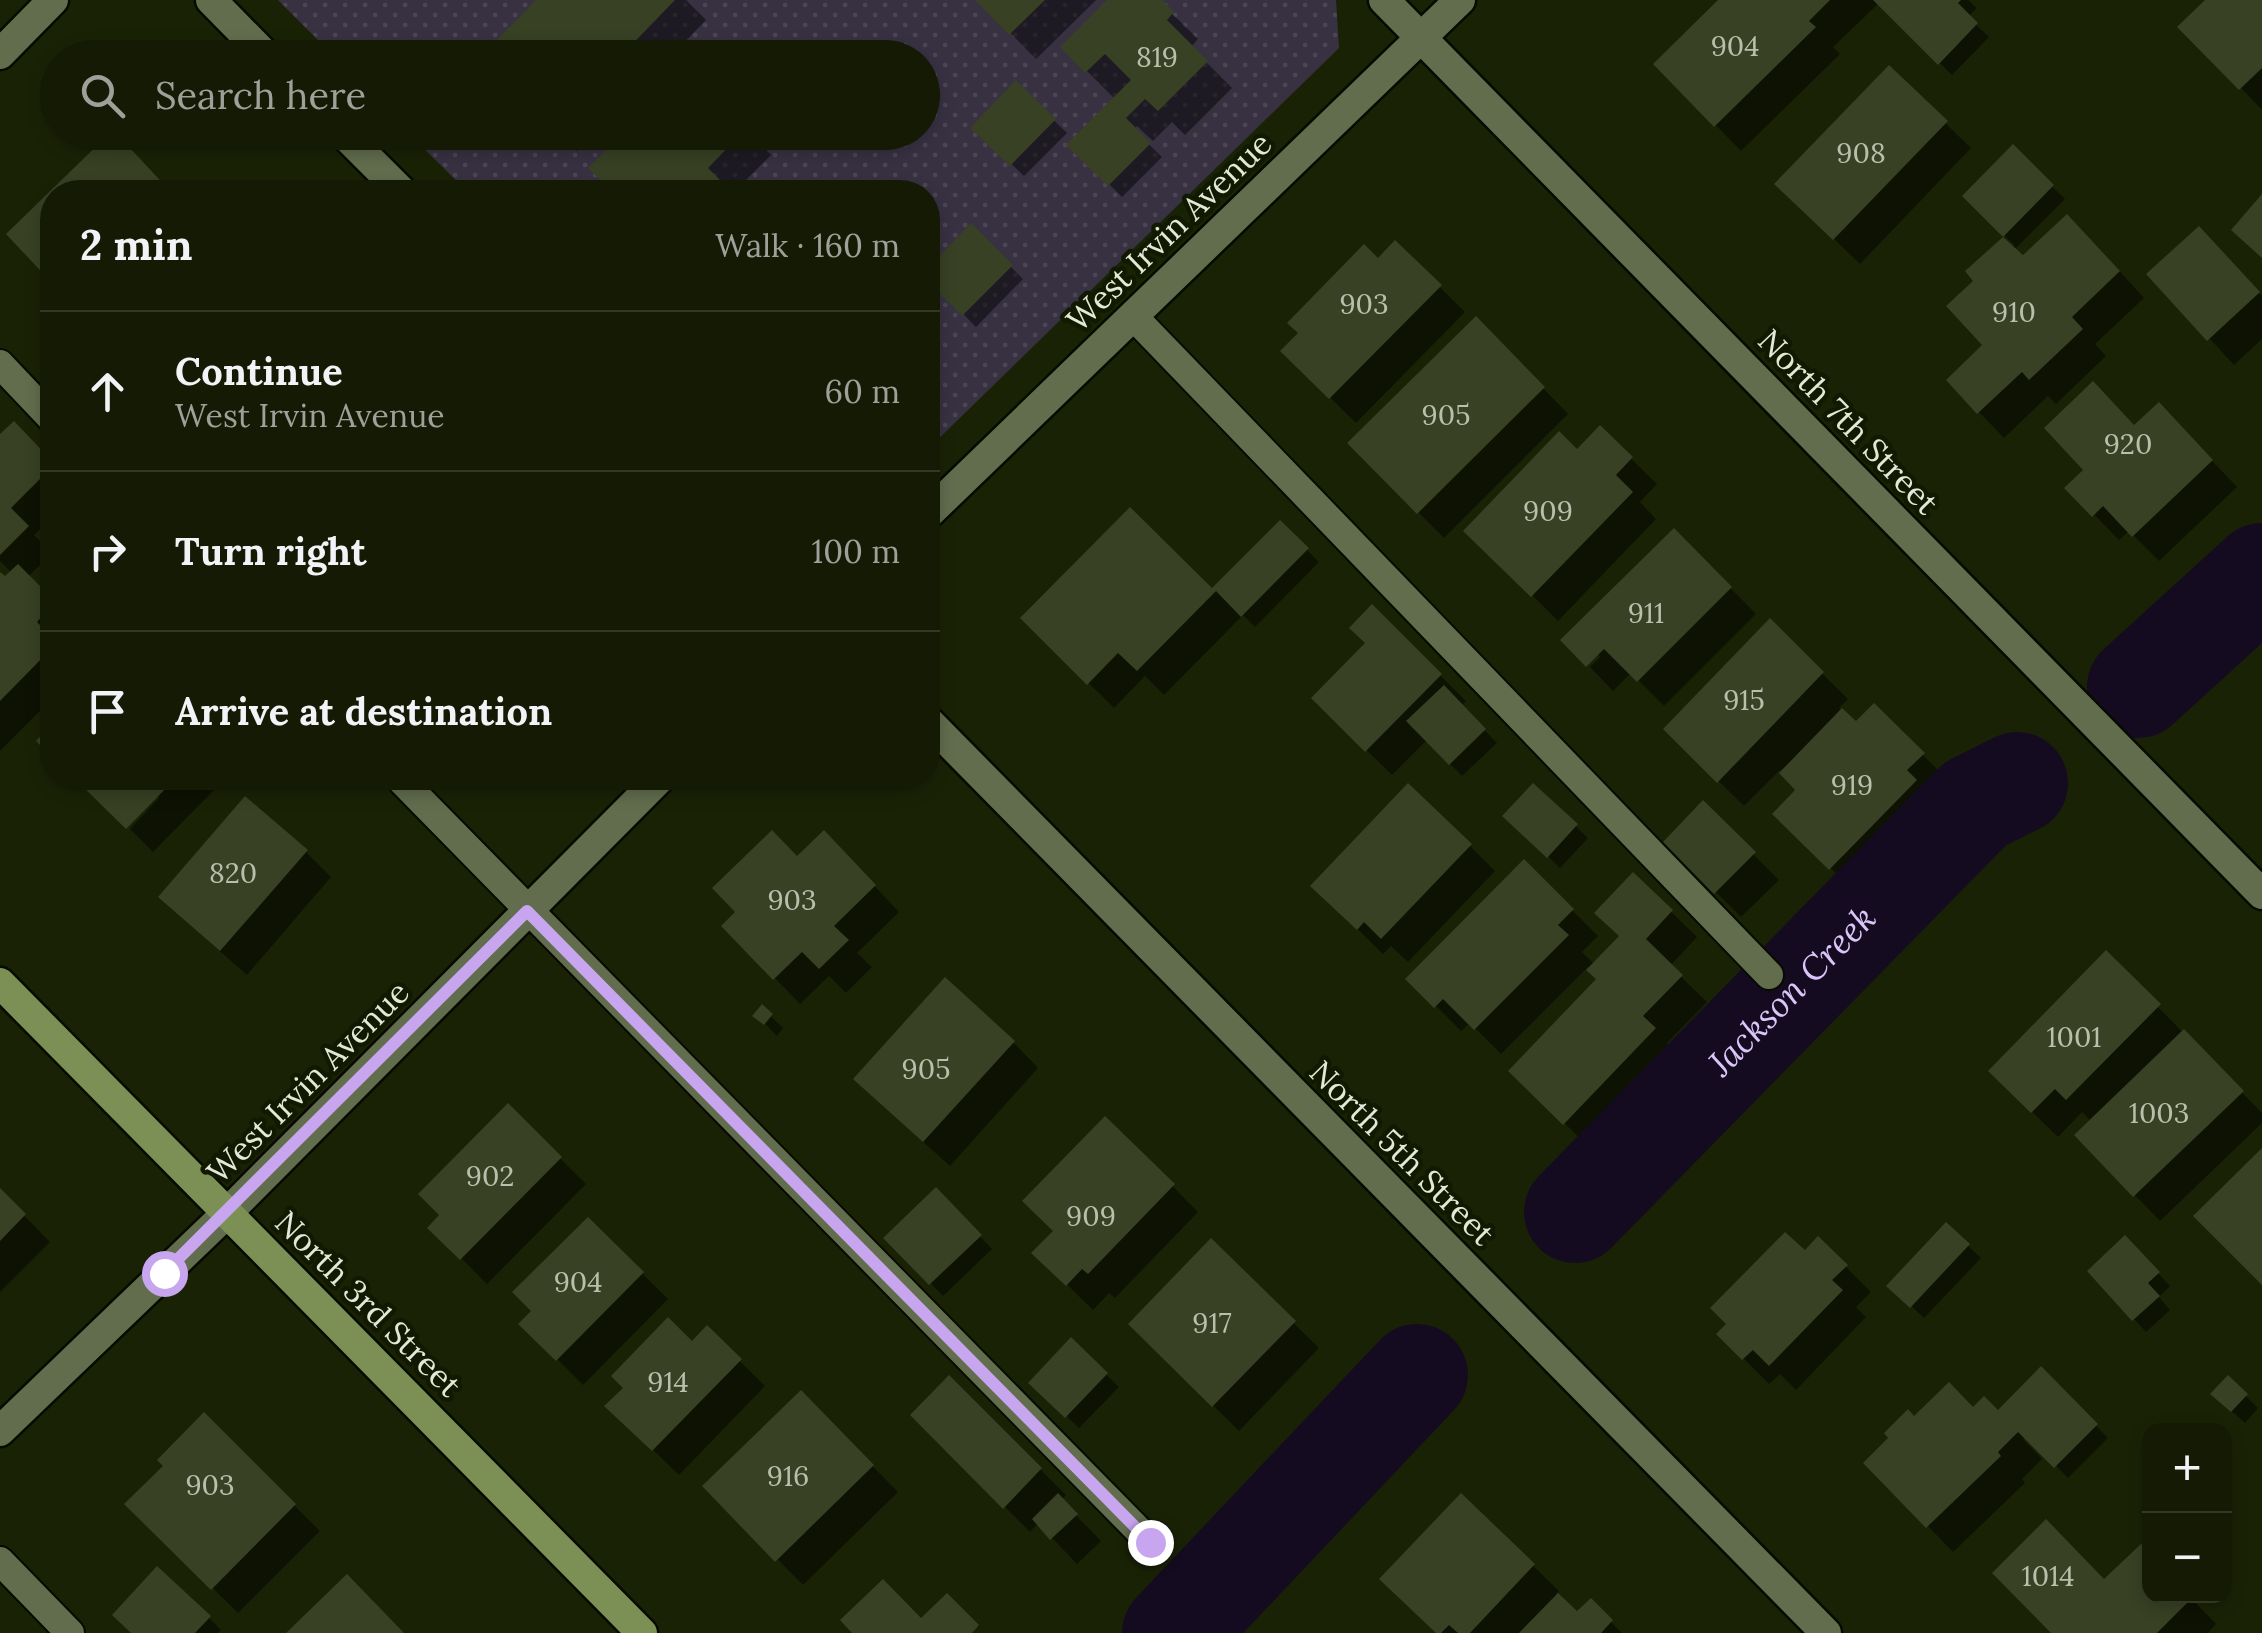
<!DOCTYPE html>
<html lang="en">
<head>
<meta charset="utf-8">
<style>
	:root { --surface:#141a04; --page:#1d230e; --text:#f1f3f6; --muted:#9da19a; --line:#333826 }
	body { margin:0; font-family:Lora,serif; background:var(--page); color:var(--text) }
	.controls { position:absolute; right:30px; bottom:30px; display:grid; overflow:hidden; border-radius:20px; box-shadow:0 5px 15px #0003 }
	.controls button { width:90px; height:90px; display:grid; place-items:center; padding:0; border:0; border-bottom:2px solid var(--line); background:var(--surface); color:var(--text); font:50px sans-serif }
	.stop { position:absolute; width:30px; height:30px; margin:-22px; border:8px solid #c8a6ef; border-radius:50%; background:#fff }
	.stop.end { background:#c8a6ef; border-color:#fff; box-shadow:0 2px 10px #0008 }
	.list { margin:0; padding:0; list-style:none }
	h2 { display:flex; justify-content:space-between; align-items:center; height:130px; margin:0; padding:0 40px; font-size:42px }
	h2 small { font-size:32px; font-weight:400; color:var(--muted) }
	.list li { display:grid; grid-template-columns:65px 1fr auto; gap:30px; align-items:center; box-sizing:border-box; height:160px; padding:0 40px; border-top:2px solid var(--line) }
	.list b { display:block; font-size:38px; white-space:nowrap }
	.list p { margin:0; font-size:32px; white-space:nowrap; color:var(--muted) }
	.list em { font-size:32px; font-style:normal; color:var(--muted) }
	.icon { flex:none; width:55px; height:55px; fill:none; stroke:currentColor; stroke-width:2; stroke-linecap:round; stroke-linejoin:round }
	.map { position:relative; flex:none; width:2262px; height:1633px; overflow:hidden }
	.search { position:absolute; background:var(--surface); box-shadow:0 5px 15px #0003; left:40px; top:40px; width:900px; height:110px; display:flex; align-items:center; gap:25px; box-sizing:border-box; padding:0 35px; border-radius:55px; color:var(--muted); font-size:38px }
	.panel { position:absolute; background:var(--surface); box-shadow:0 5px 15px #0003; left:40px; top:180px; width:900px; height:610px; border-radius:40px }
	.map>svg:first-child { display:block }
</style>
</head>
<body>
<div class="map">
<svg width="2262" height="1633" viewBox="0 0 2262 1633">
	<defs>
		<pattern id="green-dots" width="8" height="8" patternUnits="userSpaceOnUse" patternTransform="scale(2.5)"><rect width="8" height="8" fill="#383142"/><path d="M2 2h.1M6 6h.1" fill="none" stroke="#4b4554" stroke-width="1.8" stroke-linecap="round"/></pattern>
	</defs>
	<rect width="100%" height="100%" fill="#1a2206"/>
	<polygon fill="url(#green-dots)" points="278,0 1336,0 1339,48 928,449 928,192 468,192 408,133 922,132 922,58 335,57"/>
	<g fill="#0007">
		<polygon points="539,0 686,0 706,20 669,58 512,58"/>
		<polygon points="978,0 1096,0 1036,59"/>
		<polygon points="1110,0 1158,0 1198,39 1191,47 1232,88 1185,135 1172,122 1153,141 1137,126 1133,129 1162,157 1122,197 1070,145 1115,99 1063,47"/>
		<polygon points="1722,0 1968,0 1977,8 1968,17 1989,37 1952,75 1879,3 1833,47 1840,54 1741,151 1656,64"/>
		<polygon points="2209,0 2262,0 2262,110 2241,88"/>
		<polygon points="1889,69 1971,148 1860,264 1803,209"/>
		<polygon points="1016,84 1067,133 1024,176 974,128"/>
		<polygon points="558,132 595,132 577,151"/>
		<polygon points="627,132 749,132 771,155 734,192 617,192 592,168"/>
		<polygon points="113,134 169,192 52,192 52,279 10,234"/>
		<polygon points="2013,148 2065,199 2014,250 2023,258 2093,242 2144,298 2095,344 2106,356 2056,404 2048,396 2004,438 1979,412 1986,345 2014,245 1966,196"/>
		<polygon points="971,227 1023,279 976,327 928,278 928,271"/>
		<polygon points="1395,243 1465,312 1356,423 1283,351"/>
		<polygon points="2224,255 2262,296 2262,339 2234,365 2150,274"/>
		<polygon points="1476,319 1568,414 1444,538 1350,443"/>
		<polygon points="14,424 52,464 52,517 34,535 52,553 28,577 52,602 52,699 0,751 0,575 5,580 12,573 0,561 0,438"/>
		<polygon points="1600,428 1657,484 1640,502 1656,519 1558,621 1467,530 1577,452"/>
		<polygon points="2135,428 2184,431 2237,487 2159,561 2129,531 2119,540 2068,488"/>
		<polygon points="1280,523 1319,562 1255,627 1243,615 1164,695 1145,676 1114,708 1023,618 1212,592"/>
		<polygon points="1674,531 1756,614 1664,706 1631,673 1613,691 1590,667 1600,657 1597,653"/>
		<polygon points="1372,608 1466,701 1461,706 1497,743 1462,776 1427,740 1392,775 1314,698 1368,643"/>
		<polygon points="1770,622 1848,699 1839,708 1856,724 1874,706 1948,780 1931,798 1941,807 1856,893 1776,814 1799,790 1780,770 1744,806 1666,729"/>
		<polygon points="77,778 206,778 216,788 153,852 130,829 159,798 156,795 126,826"/>
		<polygon points="1534,786 1588,838 1560,868 1506,816"/>
		<polygon points="1703,804 1779,880 1741,917 1666,842"/>
		<polygon points="1470,846 1495,871 1408,962 1391,946 1383,954 1339,911"/>
		<polygon points="306,852 331,877 247,975 187,922"/>
		<polygon points="798,859 849,859 899,912 857,953 872,967 846,993 829,976 800,1004 725,926"/>
		<polygon points="1524,863 1598,936 1582,952 1595,965 1622,937 1633,875 1697,937 1670,966 1707,1002 1667,1043 1679,1055 1590,1148 1511,1071 1599,979 1588,967 1501,1054 1470,1023 1461,1031 1409,979"/>
		<polygon points="2106,954 2262,1113 2262,1123 2160,1221 2077,1135 2091,1121 2082,1112 2058,1137 1991,1071"/>
		<polygon points="762,1008 783,1028 777,1036 756,1015"/>
		<polygon points="1013,1042 1038,1068 950,1166 881,1104"/>
		<polygon points="508,1107 586,1184 487,1284 430,1227 442,1215"/>
		<polygon points="1106,1119 1198,1212 1115,1298 1109,1293 1093,1310 1035,1253 1056,1231"/>
		<polygon points="0,1191 50,1242 0,1292"/>
		<polygon points="936,1191 992,1249 943,1296 887,1238"/>
		<polygon points="588,1220 668,1299 583,1385 522,1324 534,1311"/>
		<polygon points="1946,1225 1981,1258 1924,1318 1890,1286"/>
		<polygon points="2125,1238 2170,1286 2159,1297 2170,1310 2146,1332 2090,1271"/>
		<polygon points="1819,1240 1871,1292 1856,1307 1866,1317 1796,1390 1780,1374 1769,1384 1719,1334"/>
		<polygon points="1211,1242 1319,1348 1239,1431 1131,1324"/>
		<polygon points="707,1329 765,1386 679,1475 608,1406 692,1345"/>
		<polygon points="1071,1341 1119,1387 1079,1428 1032,1383"/>
		<polygon points="2041,1370 2108,1438 2068,1478 2027,1436 2023,1439 2042,1459 2022,1479 2025,1483 1953,1552 1867,1463 1915,1419 1973,1410 1998,1413"/>
		<polygon points="949,1379 1066,1495 1061,1500 1101,1541 1077,1564 1038,1523 1030,1532 913,1415"/>
		<polygon points="2228,1379 2258,1408 2245,1423 2226,1406"/>
		<polygon points="801,1394 898,1492 803,1585 706,1486"/>
		<polygon points="204,1416 320,1531 238,1613 128,1504 166,1466"/>
		<polygon points="1461,1496 1559,1591 1556,1594 1577,1615 1591,1602 1622,1633 1438,1633"/>
		<polygon points="2105,1582 2150,1596 2189,1596 2216,1624 2208,1633 2054,1633"/>
		<polygon points="209,1618 221,1630 218,1633 133,1633"/>
	</g>
	<g fill="none" stroke-linecap="round" stroke-linejoin="round">
		<g stroke="#150b20" stroke-width="102">
			<polyline points="2138,687 2262,574"/>
			<path id="s1" d="M1575,1212L1975,804L2017,783"/>
			<polyline points="1173,1633 1417,1375"/>
		</g>
	</g>
	<g fill="#384124">
		<polygon points="536,0 675,0 619,58 509,58 494,43"/>
		<polygon points="975,0 1045,0 1009,35"/>
		<polygon points="1107,0 1162,0 1174,12 1167,20 1208,61 1158,111 1145,99 1126,118 1151,143 1108,186 1066,145 1131,80 1105,54 1085,73 1060,47"/>
		<polygon points="1718,0 1830,0 1809,21 1816,27 1714,127 1653,64"/>
		<polygon points="1873,0 1961,0 1958,3 1978,23 1938,65"/>
		<polygon points="2205,0 2262,0 2262,68 2239,90 2177,27"/>
		<polygon points="1889,65 1948,121 1833,240 1774,184"/>
		<polygon points="1016,80 1056,119 1010,166 970,128"/>
		<polygon points="111,132 115,132 171,192 52,192 52,283 6,234"/>
		<polygon points="624,132 743,132 708,168 732,192 613,192 588,168"/>
		<polygon points="2013,144 2054,185 2003,237 1962,196"/>
		<polygon points="2262,194 2262,258 2231,230"/>
		<polygon points="2067,214 2120,271 2072,317 2083,329 2029,380 2022,372 1977,414 1946,380 1982,345 1946,306 1973,281 1965,271 2003,237 2023,255"/>
		<polygon points="971,223 1013,265 962,316 928,281 928,268"/>
		<polygon points="2199,226 2260,292 2207,341 2146,274"/>
		<polygon points="1395,240 1442,285 1329,399 1280,351 1298,333 1287,323 1364,244 1378,258"/>
		<polygon points="1476,316 1545,387 1417,514 1347,443"/>
		<polygon points="2093,381 2134,425 2159,402 2213,460 2132,537 2103,506 2092,517 2064,488 2083,470 2044,428"/>
		<polygon points="14,421 52,461 52,467 11,508 29,526 0,555 0,434"/>
		<polygon points="1600,425 1633,457 1616,475 1633,492 1531,597 1463,531 1559,431 1577,449"/>
		<polygon points="1130,507 1212,588 1280,520 1309,548 1241,617 1216,591 1137,671 1118,653 1087,685 1020,618"/>
		<polygon points="1674,528 1732,587 1637,682 1604,649 1586,667 1560,640"/>
		<polygon points="18,564 52,598 52,605 37,622 52,637 52,648 0,701 0,572 5,576"/>
		<polygon points="1372,604 1442,674 1365,752 1311,698 1365,643 1349,628"/>
		<polygon points="1770,618 1824,672 1717,783 1663,729"/>
		<polygon points="1444,685 1486,729 1449,765 1406,721"/>
		<polygon points="1874,703 1925,753 1907,770 1917,780 1829,870 1772,814 1795,790 1779,773 1842,708 1856,721"/>
		<polygon points="52,724 52,757 36,741"/>
		<polygon points="74,778 176,778 126,829"/>
		<polygon points="1408,783 1472,844 1381,939 1364,922 1357,930 1310,886"/>
		<polygon points="1533,783 1578,824 1547,858 1502,816"/>
		<polygon points="245,796 308,850 220,951 158,897"/>
		<polygon points="1703,800 1756,852 1714,894 1663,842"/>
		<polygon points="772,830 797,856 824,830 876,885 834,926 849,940 819,969 802,952 773,980 721,926 735,912 712,888"/>
		<polygon points="1524,859 1574,909 1558,925 1569,935 1474,1030 1443,999 1434,1008 1405,979"/>
		<polygon points="1633,872 1673,910 1646,939 1683,975 1643,1016 1656,1028 1563,1125 1508,1071 1596,979 1586,970 1619,936 1594,913"/>
		<polygon points="2106,950 2161,1004 2066,1100 2055,1089 2031,1113 1988,1071"/>
		<polygon points="945,977 1015,1041 923,1142 853,1079"/>
		<polygon points="762,1004 773,1014 764,1025 752,1016"/>
		<polygon points="2184,1029 2244,1091 2133,1197 2074,1135"/>
		<polygon points="508,1103 562,1157 460,1260 427,1228 439,1215 418,1194"/>
		<polygon points="1105,1116 1175,1184 1088,1274 1082,1269 1066,1286 1031,1253 1053,1231 1022,1201"/>
		<polygon points="2262,1148 2262,1285 2193,1216"/>
		<polygon points="936,1187 982,1235 929,1285 883,1238"/>
		<polygon points="0,1188 26,1214 0,1241"/>
		<polygon points="588,1217 644,1272 556,1361 518,1324 531,1311 512,1292"/>
		<polygon points="1946,1222 1970,1244 1910,1308 1886,1286"/>
		<polygon points="1785,1232 1805,1250 1818,1236 1848,1265 1832,1280 1843,1290 1769,1366 1753,1350 1742,1360 1716,1334 1726,1324 1710,1308"/>
		<polygon points="2125,1235 2160,1272 2148,1283 2160,1296 2132,1321 2087,1271"/>
		<polygon points="1211,1238 1296,1321 1212,1407 1128,1324"/>
		<polygon points="668,1317 692,1341 707,1325 742,1359 652,1451 604,1406 623,1388 611,1376"/>
		<polygon points="1071,1337 1108,1373 1065,1418 1028,1383"/>
		<polygon points="2041,1366 2098,1424 2054,1468 2018,1432 1998,1452 2001,1456 1926,1528 1863,1463 1888,1438 1884,1433 1908,1409 1914,1416 1949,1382 1973,1407 1984,1396 1998,1410"/>
		<polygon points="949,1375 1042,1468 1003,1509 910,1415"/>
		<polygon points="2228,1375 2248,1394 2231,1412 2210,1394"/>
		<polygon points="801,1390 874,1465 775,1562 702,1486"/>
		<polygon points="204,1412 296,1504 211,1590 124,1504 163,1466 157,1460"/>
		<polygon points="1058,1493 1078,1514 1050,1540 1032,1519"/>
		<polygon points="1461,1493 1535,1564 1470,1633 1458,1633 1449,1625 1441,1633 1436,1633 1379,1579"/>
		<polygon points="2046,1519 2104,1579 2141,1544 2150,1552 2150,1596 2193,1597 2157,1633 2051,1633 1992,1573"/>
		<polygon points="157,1566 211,1616 195,1633 131,1633 112,1615"/>
		<polygon points="347,1574 404,1633 286,1633"/>
		<polygon points="883,1579 921,1618 947,1593 979,1625 972,1633 852,1633 840,1620"/>
		<polygon points="1558,1593 1577,1611 1591,1598 1613,1620 1601,1633 1519,1633"/>
	</g>
	<g fill="none" stroke-linecap="round" stroke-linejoin="round">
		<g stroke="#060b00" stroke-width="32">
			<g id="lane">
				<polyline points="1133,316 1769,975"/>
				<polyline points="0,364 52,419"/>
				<polyline points="399,778 1150,1542"/>
				<polyline points="0,1561 70,1633"/>
			</g>
		</g>
		<g stroke="#060b00" stroke-width="35">
			<g id="street">
				<polyline points="211,0 268,58"/>
				<polyline points="1384,0 2262,894"/>
				<polyline points="0,54 53,0"/>
				<polyline points="342,132 402,192"/>
				<polyline points="928,514 1460,0"/>
				<polyline points="928,721 1826,1633"/>
				<polyline points="0,1431 228,1212 660,778"/>
			</g>
		</g>
		<g stroke="#060b00" stroke-width="35">
			<polyline id="primary" points="0,983 642,1633"/>
		</g>
		<use href="#lane" stroke="#626d4e" stroke-width="28"/>
		<use href="#street" stroke="#626d4e" stroke-width="30"/>
		<use href="#primary" stroke="#7c8f55" stroke-width="30"/>
	</g>
	<g fill="none" stroke-linecap="round" stroke-linejoin="round">
		<polyline stroke="#c8a6ef" stroke-width="12" points="164,1273 527,911 1150,1542"/>
	</g>
	<g text-anchor="middle" stroke-width="9" stroke-linejoin="round" paint-order="stroke">
		<g font-size="28" fill="#b8bfab">
			<text x="1735" y="56">904</text>
			<text x="1157" y="67">819</text>
			<text x="1861" y="163">908</text>
			<text x="1364" y="314">903</text>
			<text x="2014" y="322">910</text>
			<text x="1446" y="425">905</text>
			<text x="2128" y="454">920</text>
			<text x="1548" y="521">909</text>
			<text x="1646" y="623">911</text>
			<text x="1744" y="710">915</text>
			<text x="1852" y="795">919</text>
			<text x="233" y="883">820</text>
			<text x="792" y="910">903</text>
			<text x="2074" y="1047">1001</text>
			<text x="926" y="1079">905</text>
			<text x="2159" y="1123">1003</text>
			<text x="490" y="1186">902</text>
			<text x="1091" y="1226">909</text>
			<text x="578" y="1292">904</text>
			<text x="1212" y="1333">917</text>
			<text x="668" y="1392">914</text>
			<text x="788" y="1486">916</text>
			<text x="210" y="1495">903</text>
			<text x="2048" y="1586">1014</text>
		</g>
		<g font-size="32" fill="#e3e9d8" stroke="#111900">
			<text transform="translate(1169 232) rotate(-44)" y="11">West Irvin Avenue</text>
			<text transform="translate(1848 422) rotate(46)" y="11">North 7th Street</text>
			<text transform="translate(308 1082) rotate(-45)" y="11">West Irvin Avenue</text>
			<text transform="translate(1402 1153) rotate(45)" y="11">North 5th Street</text>
			<text transform="translate(368 1304) rotate(45)" y="11">North 3rd Street</text>
		</g>
		<g font-size="35" font-style="italic" fill="#dbc4f8" stroke="#111900">
			<text dy="12" stroke="none"><textPath href="#s1" startOffset="310">Jackson Creek</textPath></text>
		</g>
	</g>
</svg>
<div class="controls">
<button>+</button>
<button>−</button>
</div>
<div class="stop" style="left:164px;top:1273px"></div>
<div class="stop end" style="left:1150px;top:1542px"></div>
<div class="search"><svg class="icon" aria-label="search" viewBox="0 0 24 24"><circle cx="10" cy="10" r="6"/><path d="M15 15l6 6"/></svg>Search here</div>
<section class="panel">
<h2>2 min<small>Walk · 160 m</small></h2>
<ul class="list">
<li><svg class="icon" aria-label="ahead" viewBox="0 0 24 24"><path d="M12 20V5M6 11l6-6 6 6"/></svg><div><b>Continue</b><p>West Irvin Avenue</p></div><em>60 m</em></li>
<li><svg class="icon" aria-label="right" viewBox="0 0 24 24"><path d="M7 20v-9h11M14 6l5 5-5 5"/></svg><div><b>Turn right</b></div><em>100 m</em></li>
<li><svg class="icon" aria-label="arrive" viewBox="0 0 24 24"><path d="M6 21V4h12l-3 4 3 4H6"/></svg><div><b>Arrive at destination</b></div></li>
</ul>
</section>
</div>
</body>
</html>
